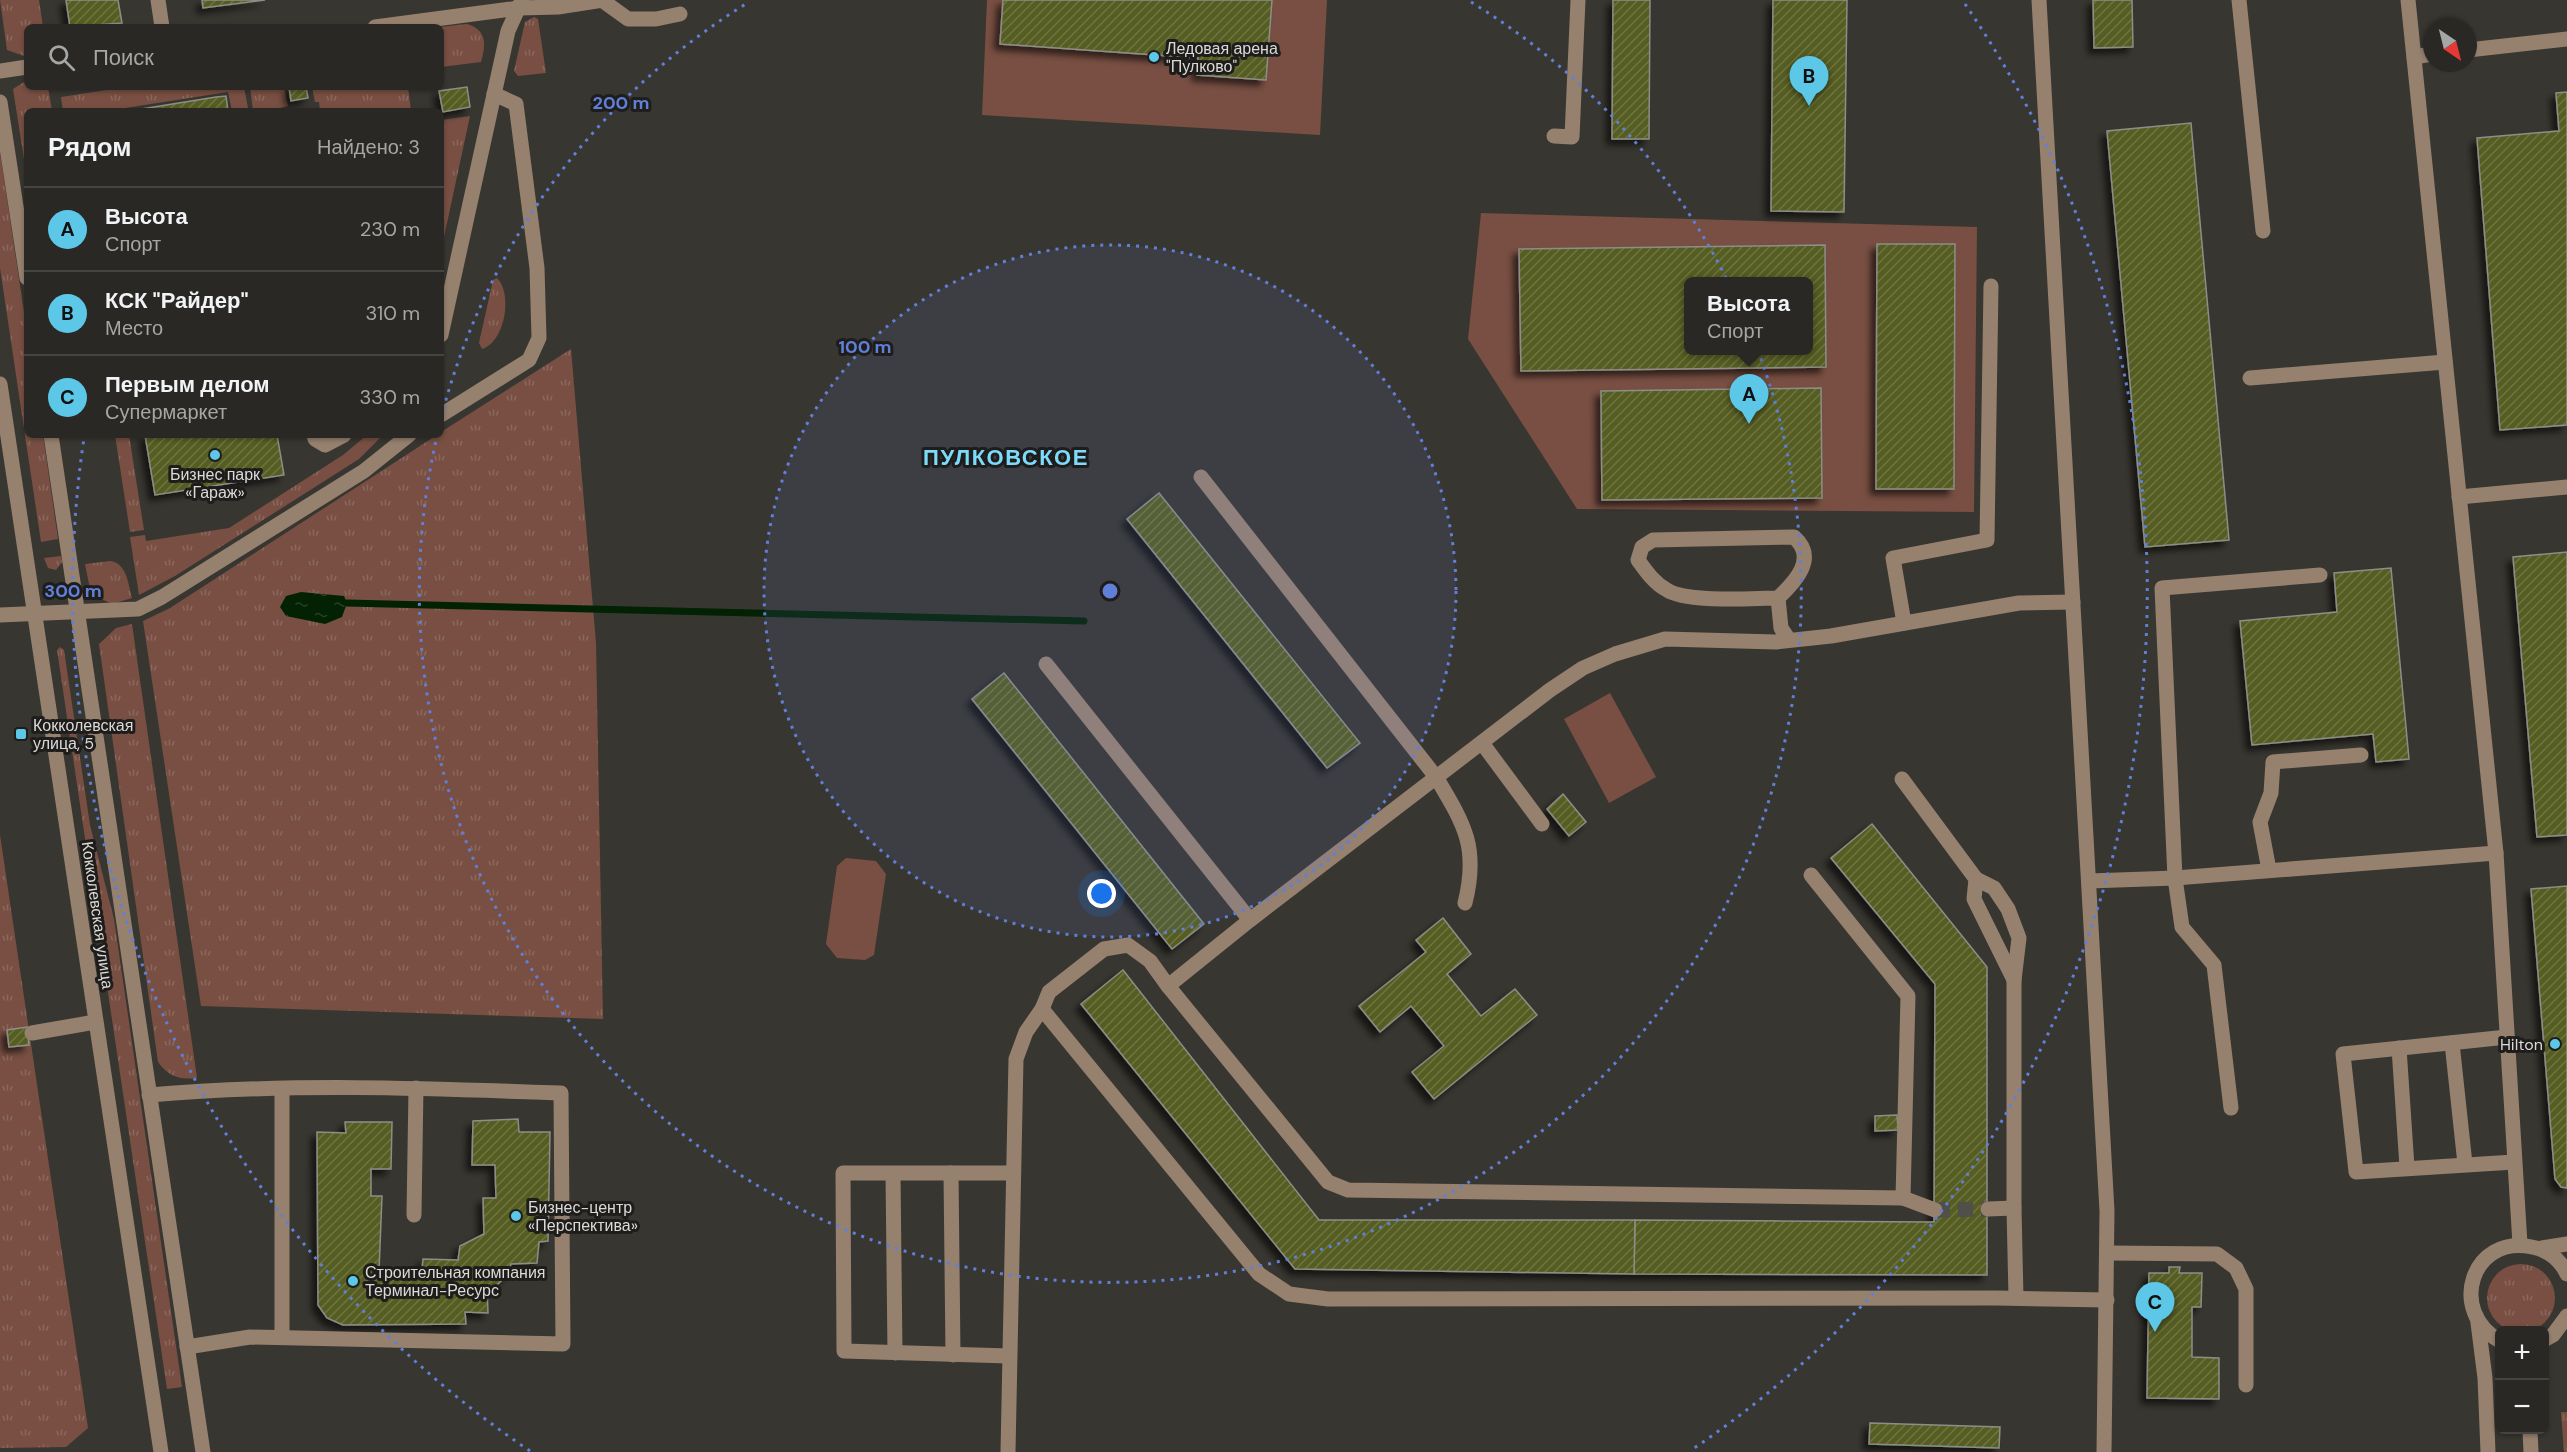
<!DOCTYPE html>
<html lang="ru">
<head>
<meta charset="utf-8">
<style>
	:root { --surface:#2a2824; --page:#363431; --text:#f1f3f6; --muted:#a5a6a6; --line:#464441; --accent:#5dc7e8 }
	body { margin:0; font-family:"DM Sans",sans-serif; background:var(--page); color:var(--text) }
	.controls { position:absolute; right:18px; bottom:18px; display:grid; overflow:hidden; border-radius:9px; box-shadow:0 2px 4px #0004 }
	.controls button { width:54px; height:54px; display:grid; place-items:center; padding:0; border:0; border-bottom:2px solid var(--line); background:var(--surface); color:var(--text); font:30px sans-serif }
	.compass { position:absolute; left:2423px; top:18px; width:54px; height:54px; border-radius:50%; background:var(--surface); box-shadow:0 2px 4px #0004; rotate:145deg }
	.you { position:absolute; left:1102px; top:894px; width:21px; height:21px; margin:-15px; border:4px solid #fff; border-radius:50%; background:#1a73e8; box-shadow:0 0 0 9px #1a73e833 }
	.badge { display:grid; place-items:center; width:39px; height:39px; border-radius:50%; background:var(--accent); color:#111; font-size:20px; font-weight:700 }
	.pin { position:absolute; translate:-50% -50px; filter:drop-shadow(0 2px 3px #0008) }
	.pin::after { content:''; position:absolute; top:32px; width:21px; height:18px; background:inherit; clip-path:polygon(0 0,100% 0,50% 100%) }
	.popup { position:absolute; left:1684px; top:277px; width:129px; height:78px; box-sizing:border-box; display:grid; place-content:center; border-radius:9px; background:var(--surface); filter:drop-shadow(0 2px 4px #0005); font-size:20px; white-space:nowrap; color:var(--muted) }
	.popup b { font-size:22px; color:var(--text) }
	.popup::after { content:''; position:absolute; left:50%; top:100%; margin-left:-12px; border:12px solid transparent; border-top-color:var(--surface) }
	.list { margin:0; padding:0; list-style:none }
	h2 { display:flex; justify-content:space-between; align-items:center; height:78px; margin:0; padding:0 24px; font-size:26px }
	h2 small { font-size:20px; font-weight:400; color:var(--muted) }
	.list li { display:grid; grid-template-columns:39px 1fr auto; gap:18px; align-items:center; box-sizing:border-box; height:84px; padding:0 24px; border-top:2px solid var(--line) }
	.list b { display:block; font-size:22px; white-space:nowrap }
	.list p { margin:0; font-size:20px; white-space:nowrap; color:var(--muted) }
	.list em { font-size:20px; font-style:normal; color:var(--muted) }
	.icon { flex:none; width:33px; height:33px; fill:none; stroke:currentColor; stroke-width:2; stroke-linecap:round; stroke-linejoin:round }
	.map { position:relative; flex:none; width:2567px; height:1452px; overflow:hidden }
	.search { position:absolute; background:var(--surface); box-shadow:0 2px 4px #0004; left:24px; top:24px; width:420px; height:66px; display:flex; align-items:center; gap:15px; box-sizing:border-box; padding:0 21px; border-radius:9px; color:var(--muted); font-size:22px }
	.panel { position:absolute; background:var(--surface); box-shadow:0 2px 4px #0004; left:24px; top:108px; width:420px; height:330px; border-radius:9px }
	.map>svg:first-child { display:block }
</style>
</head>
<body>
<div class="map">
<svg width="2567" height="1452" viewBox="0 0 2567 1452">
	<defs>
		<pattern id="grass-tufts" width="24" height="20" patternUnits="userSpaceOnUse" patternTransform="scale(1.5)"><rect width="24" height="20" fill="#784f42"/><path d="M3 7l-1-3M5 7V3M7 7l1-3M15 17l-1-3M17 17v-4M19 17l1-3" fill="none" stroke="#8b685d"/></pattern>
		<pattern id="water-ripples" width="26" height="14" patternUnits="userSpaceOnUse" patternTransform="scale(1.5)"><rect width="26" height="14" fill="#032103"/><path d="M2 4q2-2 4 0t4 0M15 11q2-2 4 0t4 0" fill="none" stroke="#274127"/></pattern>
		<pattern id="building-hatch" width="6" height="6" patternUnits="userSpaceOnUse" patternTransform="scale(1.5)"><rect width="6" height="6" fill="#555d21"/><path d="M-1 1l2-2M0 6l6-6M5 7l2-2" fill="none" stroke="#6d7440"/></pattern>
		<filter id="shadow"><feDropShadow dx="-5.5" dy="5.5" stdDeviation="3" flood-color="#0009"/></filter>
	</defs>
	<rect width="100%" height="100%" fill="#383630"/>
	<g fill="url(#grass-tufts)">
		<polygon points="0,0 39,0 43,27 27,27 27,57 7,50"/>
		<polygon points="534,17 538,19 546,73 518,76 514,71 525,22"/>
		<path d="M467,24C487,30 486,44 481,62L441,67L440,27Z"/>
		<polygon points="27,80 27,87 48,87 52,111 27,111 27,178 13,89"/>
		<polygon points="126,87 244,87 248,108 232,111 228,92 106,111 63,111 61,97"/>
		<polygon points="250,87 284,87 288,106 267,111 253,111"/>
		<polygon points="312,87 408,87 411,111 320,111 319,102 315,102"/>
		<polygon points="470,116 441,251 441,120"/>
		<polygon points="0,153 27,332 27,435 43,435 58,539 41,542 0,268"/>
		<path d="M497,278C513,294 505,342 482,349L479,343L493,280Z"/>
		<polygon points="571,349 596,643 603,1019 201,1006 143,621 170,608 437,435 441,435 441,432"/>
		<polygon points="115,435 129,435 144,530 130,532"/>
		<polygon points="367,435 383,435 359,459 175,576 139,595 130,537 145,535 146,541 229,528 343,455"/>
		<polygon points="61,556 62,562 56,570 48,568 44,558"/>
		<path d="M110,561C127,563 128,584 132,598L112,604L91,594L85,564Z"/>
		<path d="M132,624L197,1078C180,1080 169,1077 158,1062L99,644L116,628Z"/>
		<polygon points="60,647 64,650 90,825 114,919 182,1387 167,1389 57,650"/>
		<polygon points="0,835 88,1428 66,1447 0,1448"/>
		<circle cx="2521" cy="1298" r="34"/>
		<polygon points="2561,1412 2567,1412 2567,1452 2564,1452"/>
	</g>
	<g fill="#784f42" fill-rule="evenodd">
		<polygon points="987,0 1327,0 1320,135 982,115"/>
		<path d="M1481,213L1977,227L1974,512L1577,509L1468,339ZM1689,282H1809V350H1689Z"/>
		<polygon points="1610,693 1656,777 1609,803 1564,719"/>
		<polygon points="846,858 876,861 886,874 874,955 865,960 837,958 826,944 837,866"/>
	</g>
	<polygon fill="url(#water-ripples)" points="301,592 344,596 347,603 342,617 325,624 286,616 280,607 286,596"/>
	<g fill="none" stroke-linecap="round" stroke-linejoin="round">
		<polyline stroke="#032103" stroke-width="7" points="347,603 1084,621"/>
	</g>
	<g fill="url(#building-hatch)" stroke="#8d8e88" stroke-width="1.5" fill-rule="evenodd" filter="url(#shadow)">
		<polygon points="66,0 118,0 122,23 70,27"/>
		<polygon points="202,0 265,0 203,8"/>
		<polygon points="1003,0 1272,0 1266,80 1197,75 1198,58 1000,44"/>
		<polygon points="1613,0 1650,0 1649,139 1612,139"/>
		<polygon points="1773,0 1847,0 1844,212 1771,211"/>
		<polygon points="2093,0 2132,0 2133,47 2094,48"/>
		<polygon points="289,87 306,87 308,98 291,101"/>
		<polygon points="467,87 470,107 443,112 439,91"/>
		<polygon points="2567,92 2567,425 2500,430 2477,138 2559,131 2556,93"/>
		<polygon points="226,96 228,111 129,111 216,97"/>
		<polygon points="2191,123 2229,540 2145,547 2107,131"/>
		<polygon points="1877,244 1955,244 1954,489 1876,489"/>
		<path d="M1825,245L1826,367L1521,371L1519,249ZM1689,282H1809V350H1689Z"/>
		<polygon points="1821,388 1822,498 1602,500 1601,391"/>
		<polygon points="145,435 277,435 284,475 155,495"/>
		<polygon points="1159,493 1360,743 1327,768 1127,519"/>
		<polygon points="2567,552 2567,835 2537,837 2513,557"/>
		<polygon points="2391,568 2409,759 2376,762 2373,734 2252,745 2240,621 2337,612 2334,573"/>
		<polygon points="1004,673 1204,924 1172,949 972,699"/>
		<polygon points="1563,794 1586,822 1569,836 1547,809"/>
		<polygon points="1872,824 1987,967 1987,1275 1634,1274 1635,1220 1934,1222 1935,984 1831,858"/>
		<polygon points="2567,886 2567,1188 2561,1187 2555,1179 2531,889"/>
		<polygon points="1443,918 1471,954 1447,974 1481,1016 1515,989 1537,1015 1434,1099 1412,1072 1444,1046 1411,1006 1380,1032 1359,1006 1426,952 1416,940"/>
		<polygon points="1123,970 1319,1220 1635,1220 1634,1274 1295,1269 1081,1004"/>
		<polygon points="27,1027 29,1045 9,1047 7,1030"/>
		<polygon points="1897,1115 1898,1130 1875,1131 1875,1116"/>
		<polygon points="518,1119 519,1132 550,1132 548,1241 539,1242 537,1263 511,1264 507,1275 498,1284 487,1287 488,1313 465,1312 466,1324 343,1325 327,1318 318,1305 317,1132 346,1133 345,1122 392,1122 391,1169 371,1169 371,1196 382,1196 379,1271 422,1270 423,1259 458,1260 460,1246 484,1234 483,1198 496,1198 495,1165 472,1165 473,1121"/>
		<polygon points="2169,1267 2180,1267 2179,1273 2202,1273 2201,1307 2192,1307 2192,1357 2219,1358 2219,1399 2147,1398 2149,1273 2169,1273"/>
		<polygon points="1870,1423 2000,1427 1999,1448 1869,1444"/>
	</g>
	<g fill="none" stroke-linecap="round" stroke-linejoin="round">
		<polyline stroke="#504f49" stroke-width="15" stroke-dasharray="15 8" stroke-linecap="butt" points="1935,1210 1988,1209"/>
		<g stroke="#96816f" stroke-width="15">
			<polyline points="158,0 162,27"/>
			<polyline points="2039,0 2107,1211 2104,1452"/>
			<polyline points="2239,0 2263,231"/>
			<polyline points="2408,0 2496,853 2520,1244"/>
			<polyline points="603,1 628,19 656,19 680,14"/>
			<polyline points="375,27 519,8 558,7 603,0"/>
			<polyline points="2468,50 2567,39"/>
			<polyline points="2414,57 2432,54"/>
			<polyline points="0,71 27,67"/>
			<polyline points="0,102 27,278"/>
			<polyline points="1554,136 1572,137 1578,0"/>
			<polyline points="441,335 508,31 522,0"/>
			<polyline points="2250,378 2445,362"/>
			<polyline points="0,384 161,1452"/>
			<polyline points="441,415 529,360 539,338 537,268 516,104 494,94"/>
			<polyline points="51,435 203,1452"/>
			<polyline points="314,435 315,439 325,445 344,435"/>
			<path d="M1201,477L1436,777C1464,824 1479,847 1465,903"/>
			<polyline points="2459,497 2567,487"/>
			<path d="M1778,598C1752,598 1687,603 1667,590C1654,583 1646,571 1638,560L1642,547L1653,540L1794,537C1818,558 1795,582 1778,598L1781,628L1789,640"/>
			<polyline points="0,615 138,609 162,597 364,471 409,435"/>
			<polyline points="1904,623 1893,558 1987,540 1991,286"/>
			<polyline points="1046,664 1250,920"/>
			<polyline points="1482,743 1542,824"/>
			<polyline points="1902,779 1976,879 1974,899 2014,980"/>
			<polyline points="2269,870 2260,822 2271,793 2273,762 2361,755"/>
			<polyline points="1976,879 1994,888 2008,909 2019,938 2014,980 2014,1208 2016,1298"/>
			<polyline points="2089,881 2175,878 2496,853"/>
			<polyline points="1168,986 1250,920 1550,690 1583,668 1615,654 1665,639 1776,642 1831,636 2019,603 2073,602"/>
			<polyline points="1042,1009 1259,1274 1289,1294 1328,1299 1996,1298 2107,1300"/>
			<polyline points="32,1033 95,1022"/>
			<polyline points="2507,1037 2343,1054 2356,1172 2514,1162"/>
			<polyline points="2452,1043 2465,1164"/>
			<polyline points="2399,1048 2407,1167"/>
			<polyline points="282,1090 282,1337"/>
			<path d="M149,1095C286,1083 424,1088 561,1093L563,1344L250,1337L187,1347"/>
			<polyline points="2231,1108 2214,965 2182,927 2175,878 2162,588 2320,575"/>
			<polyline points="951,1173 953,1355"/>
			<polyline points="893,1174 895,1353"/>
			<polyline points="1903,1198 1935,1210"/>
			<polyline points="1988,1209 2014,1208"/>
			<polyline points="414,1215 416,1088"/>
			<polyline points="2542,1248 2567,1244"/>
			<polyline points="2108,1253 2217,1254 2236,1268 2246,1289 2246,1385"/>
			<polyline points="2478,1323 2485,1378 2488,1452"/>
			<polyline points="2544,1340 2553,1335 2567,1316"/>
			<path d="M2500,1341C2447,1311 2472,1234 2532,1247C2548,1250 2560,1259 2567,1274"/>
			<polyline points="1009,1356 844,1351 843,1173 1013,1173"/>
			<polyline points="2530,1430 2531,1452"/>
			<polyline points="1008,1452 1016,1059 1026,1032 1042,1009 1049,992 1104,949 1128,945 1150,961 1168,986 1328,1182 1348,1190 1903,1198 1908,996 1811,875"/>
		</g>
	</g>
	<circle cx="1110" cy="591" r="346" fill="#607fd7" fill-opacity=".12"/>
	<g fill="none" stroke="#607fd7" stroke-width="3" stroke-dasharray="3 6">
		<circle cx="1110" cy="591" r="346"/>
		<path d="M441 418A691 691 0 0 1 749 2M1471 2A691 691 0 1 1 437 436"/>
		<path d="M530 1451A1037 1037 0 0 1 84 438M1965 4A1037 1037 0 0 1 1690 1451"/>
	</g>
	<g fill="#5dc7e8" stroke="#1e1d1b" stroke-width="2">
		<circle cx="1154" cy="57" r="6"/>
		<circle cx="215" cy="455" r="6"/>
		<rect x="15" y="728" width="12" height="12" rx="3"/>
		<circle cx="2555" cy="1044" r="6"/>
		<circle cx="516" cy="1216" r="6"/>
		<circle cx="353" cy="1281" r="6"/>
	</g>
	<g text-anchor="middle" stroke-width="6" stroke-linejoin="round" paint-order="stroke">
		<g font-size="16" fill="#dbdad6" stroke="#1e1d1b" text-anchor="start">
			<text x="1166" y="54">Ледовая арена<tspan x="1166" dy="18">"Пулково"</tspan></text>
			<text x="215" y="480" text-anchor="middle">Бизнес парк<tspan x="215" dy="18">«Гараж»</tspan></text>
			<text x="33" y="731">Кокколевская<tspan x="33" dy="18">улица, 5</tspan></text>
			<text x="2543" y="1050" text-anchor="end">Hilton</text>
			<text x="528" y="1213">Бизнес-центр<tspan x="528" dy="18">«Перспектива»</tspan></text>
			<text x="365" y="1278">Строительная компания<tspan x="365" dy="18">Терминал-Ресурс</tspan></text>
		</g>
		<g font-size="16" fill="#dbdad6" stroke="#1e1d1b">
			<text transform="translate(98 915) rotate(82)" y="6">Кокколевская улица</text>
		</g>
		<g font-size="22" font-weight="bold" letter-spacing="1.5" fill="#7cdbfb" stroke="#1e1d1b">
			<text x="1006" y="465">ПУЛКОВСКОЕ</text>
		</g>
	</g>
	<circle cx="1110" cy="591" r="9" fill="#607fd7" stroke="#1e1d1b" stroke-width="3"/>
	<g font-size="18" text-anchor="middle" font-weight="bold" fill="#607fd7" stroke="#1e1d1b" stroke-width="6" stroke-linejoin="round" paint-order="stroke">
		<text x="621" y="109">200 m</text>
		<text x="865" y="353">100 m</text>
		<text x="73" y="597">300 m</text>
	</g>
</svg>
<div class="controls">
<button>+</button>
<button>−</button>
</div>
<svg class="compass" viewBox="-18 -18 36 36"><path d="M0-13l5 13h-10z" fill="#e53935"/><path d="M0 13l5-13h-10z" fill="#a5a6a6"/></svg>
<div class="you"></div>
<div class="pin badge" style="left:1749px;top:424px">A</div>
<div class="popup"><b>Высота</b>Спорт</div>
<div class="pin badge" style="left:1809px;top:106px">B</div>
<div class="pin badge" style="left:2155px;top:1332px">C</div>
<div class="search"><svg class="icon" aria-label="search" viewBox="0 0 24 24"><circle cx="10" cy="10" r="6"/><path d="M15 15l6 6"/></svg>Поиск</div>
<section class="panel">
<h2>Рядом<small>Найдено: 3</small></h2>
<ul class="list">
<li><span class="badge">A</span><div><b>Высота</b><p>Спорт</p></div><em>230 m</em></li>
<li><span class="badge">B</span><div><b>КСК &quot;Райдер&quot;</b><p>Место</p></div><em>310 m</em></li>
<li><span class="badge">C</span><div><b>Первым делом</b><p>Супермаркет</p></div><em>330 m</em></li>
</ul>
</section>
</div>
</body>
</html>
